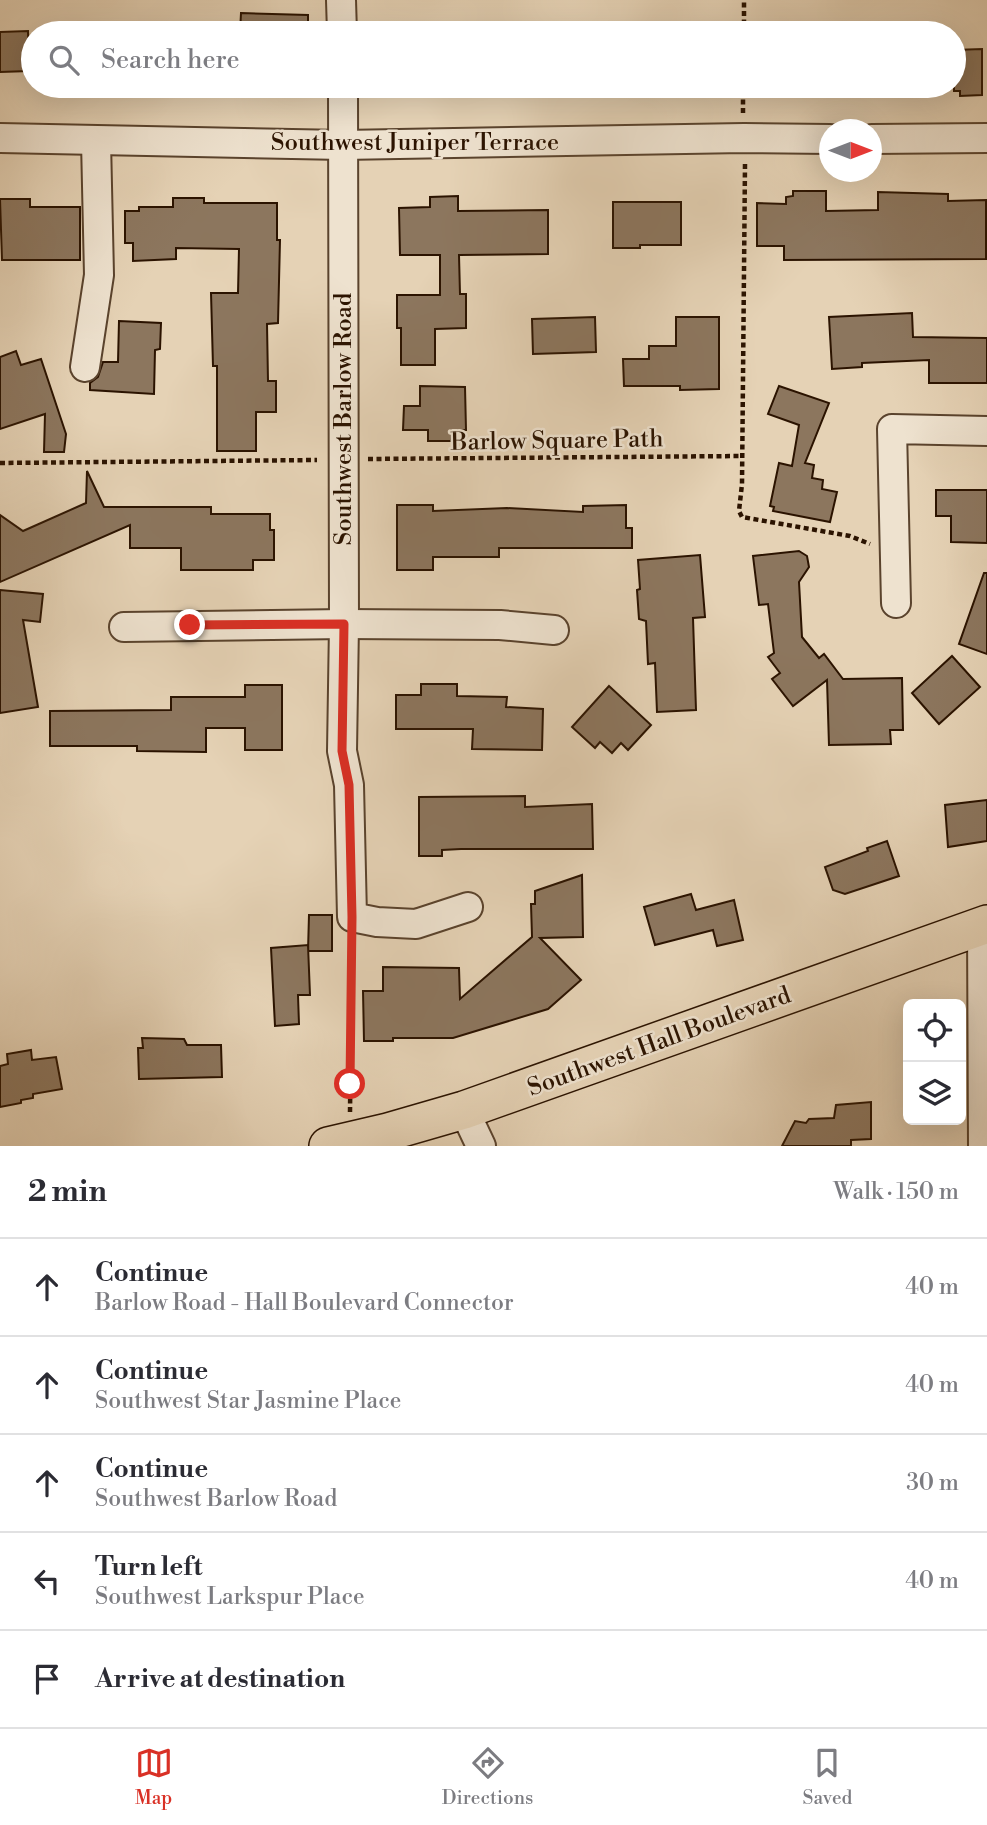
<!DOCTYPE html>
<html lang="en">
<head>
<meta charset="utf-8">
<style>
	:root { --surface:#fff; --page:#f7f7f7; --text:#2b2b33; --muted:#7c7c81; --line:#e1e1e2; --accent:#d93025 }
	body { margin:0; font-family:"Libre Bodoni",serif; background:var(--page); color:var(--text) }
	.controls { position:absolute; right:21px; bottom:21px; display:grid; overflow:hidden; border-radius:10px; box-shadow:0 7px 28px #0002 }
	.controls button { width:63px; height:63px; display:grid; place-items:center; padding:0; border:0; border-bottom:2px solid var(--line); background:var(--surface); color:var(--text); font:35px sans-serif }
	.compass { position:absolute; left:819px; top:119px; width:63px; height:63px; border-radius:50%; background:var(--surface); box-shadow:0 7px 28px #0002; rotate:90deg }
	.stop { position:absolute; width:21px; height:21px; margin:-16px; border:5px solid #d93025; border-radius:50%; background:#fff }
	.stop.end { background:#d93025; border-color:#fff; box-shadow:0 2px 7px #0008 }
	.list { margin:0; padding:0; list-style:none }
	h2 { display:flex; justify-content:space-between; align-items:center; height:91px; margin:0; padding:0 28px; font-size:30px }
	h2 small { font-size:23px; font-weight:400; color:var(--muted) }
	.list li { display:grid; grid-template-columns:46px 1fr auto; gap:21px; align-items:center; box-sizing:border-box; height:98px; padding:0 28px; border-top:2px solid var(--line) }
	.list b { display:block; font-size:26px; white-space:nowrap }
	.list p { margin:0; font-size:23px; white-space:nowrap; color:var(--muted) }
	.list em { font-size:23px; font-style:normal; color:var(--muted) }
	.icon { flex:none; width:38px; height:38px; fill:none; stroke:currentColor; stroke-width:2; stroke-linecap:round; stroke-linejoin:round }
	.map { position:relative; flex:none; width:987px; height:1146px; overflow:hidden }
	.search { position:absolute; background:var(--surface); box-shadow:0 7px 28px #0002; left:21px; right:21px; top:21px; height:77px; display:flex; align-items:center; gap:18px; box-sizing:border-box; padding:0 24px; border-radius:38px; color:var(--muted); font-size:26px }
	.sheet { height:581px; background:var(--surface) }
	nav { display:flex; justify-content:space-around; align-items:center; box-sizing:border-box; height:98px; border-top:2px solid var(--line); background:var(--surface); font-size:19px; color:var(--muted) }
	nav a { display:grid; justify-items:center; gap:4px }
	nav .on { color:var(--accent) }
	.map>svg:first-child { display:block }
</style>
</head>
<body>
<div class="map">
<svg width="987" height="1146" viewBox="0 0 987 1146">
	<rect width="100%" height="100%" fill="#e5d2b5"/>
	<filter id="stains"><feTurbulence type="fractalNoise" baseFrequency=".00286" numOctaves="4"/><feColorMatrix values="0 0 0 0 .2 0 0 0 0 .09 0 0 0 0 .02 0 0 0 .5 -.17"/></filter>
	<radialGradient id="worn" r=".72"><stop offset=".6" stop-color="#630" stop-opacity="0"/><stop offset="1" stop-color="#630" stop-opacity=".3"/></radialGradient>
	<g fill="#8c765e" stroke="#2b1300" stroke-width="2">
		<polygon points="241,13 308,15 308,33 240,33"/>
		<polygon points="28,31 29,71 0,72 0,32"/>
		<polygon points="982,49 982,95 960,96 960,91 954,91 954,50"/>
		<polygon points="793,191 826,191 826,211 878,210 878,192 948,194 948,201 986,200 986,259 784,260 784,246 757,246 757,203 786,204 786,197 793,196"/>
		<polygon points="458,196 458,211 548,210 548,254 459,255 460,294 466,294 466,328 435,329 435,365 401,365 401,328 397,328 397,295 440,295 440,255 400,255 399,208 430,207 430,197"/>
		<polygon points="173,198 204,198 204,203 277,203 277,240 280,240 278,323 267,324 268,381 276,381 276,412 256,412 256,451 217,451 217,366 213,366 211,293 238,293 239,249 176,248 176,259 133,261 133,243 125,243 125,211 139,211 139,207 173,207"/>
		<polygon points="0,199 30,199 30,207 80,207 80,260 2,260"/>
		<polygon points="613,202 681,202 681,245 640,245 640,248 613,248"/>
		<polygon points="912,313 913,337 987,338 987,383 929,383 929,360 862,363 862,367 832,369 829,317"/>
		<polygon points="595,317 596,352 533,354 532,319"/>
		<polygon points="676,317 719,317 719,389 680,390 680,386 624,386 623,359 649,359 649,346 676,346"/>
		<polygon points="119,321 161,323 160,349 155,350 154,394 90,390 90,383 98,377 103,362 118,362"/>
		<polygon points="16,351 21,365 41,359 66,434 64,452 44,452 45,414 0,429 0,357"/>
		<polygon points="420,386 465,387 466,430 451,430 451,441 428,441 428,430 403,430 404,406 420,406"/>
		<polygon points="779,386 829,403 805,463 814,465 812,478 823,480 822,489 837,492 830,522 773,511 774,507 770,506 779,463 792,466 799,425 768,414"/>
		<polygon points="87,471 104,507 211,507 211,514 270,514 270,530 274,530 274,560 253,560 253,570 181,570 181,548 130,548 130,525 0,582 0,515 23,531 86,503"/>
		<polygon points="936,490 987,490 987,543 951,542 951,516 936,516"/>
		<polygon points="397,505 433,505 433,511 507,508 583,512 583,506 626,505 626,528 632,528 632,548 499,548 499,557 433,557 433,570 397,570"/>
		<polygon points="799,551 807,556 809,567 799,582 802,637 819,658 824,654 843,679 902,678 903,730 890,730 891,744 829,745 827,680 793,706 772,679 780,673 768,657 774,653 768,604 759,605 753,556"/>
		<polygon points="700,555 705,617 693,618 696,710 657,712 655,663 648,664 646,621 639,619 637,590 640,589 638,560"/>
		<polygon points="984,573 987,573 987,654 959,644"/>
		<polygon points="0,590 43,594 40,622 23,620 38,707 0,713"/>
		<polygon points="952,656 980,687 939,724 912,693"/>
		<polygon points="421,684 457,684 457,696 507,697 506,707 543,709 542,750 472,749 473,729 396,729 396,695 421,695"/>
		<polygon points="245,685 282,685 282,750 245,750 245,728 206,728 206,752 137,751 137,746 50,746 50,711 171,710 171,697 245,697"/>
		<polygon points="609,686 651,725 628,750 621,743 612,753 600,742 595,748 572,727"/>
		<polygon points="525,796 525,807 592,804 593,849 461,849 442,850 442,856 419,856 419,797"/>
		<polygon points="987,800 987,841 948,847 945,805"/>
		<polygon points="887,841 899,876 845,894 833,890 825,867 868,851 867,848"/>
		<polygon points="582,875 583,937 540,938 581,980 548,1009 453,1038 393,1038 393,1041 364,1041 363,991 383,991 383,967 459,968 460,999 532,937 531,904 535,904 535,891"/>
		<polygon points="691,894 696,910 734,900 743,940 717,946 713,930 655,945 644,907"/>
		<polygon points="309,915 332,915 332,951 308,951"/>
		<polygon points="308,945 310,995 298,995 299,1024 275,1026 271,948"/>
		<polygon points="142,1038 184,1039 187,1045 221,1045 222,1077 139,1079 138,1048 143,1048"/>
		<polygon points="31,1050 32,1060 56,1057 62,1089 33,1094 33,1098 21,1100 21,1103 0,1107 0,1066 8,1064 7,1054"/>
		<polygon points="871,1102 871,1139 851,1140 851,1146 782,1146 795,1121 806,1123 809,1119 834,1118 836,1105"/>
	</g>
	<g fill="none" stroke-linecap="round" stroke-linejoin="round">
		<g stroke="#5a432d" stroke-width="32">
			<g id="minor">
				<polyline points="341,0 342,33"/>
				<polyline points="343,86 344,624 342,751 349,785 352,917 377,922 416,924 468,907"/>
				<polyline points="0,138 343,145 744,138 830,139"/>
				<polyline points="872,139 987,138"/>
				<polyline points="85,367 99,275 96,141"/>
				<polyline points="896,603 892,429 987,431"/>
				<polyline points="124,627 344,624 500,625 554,630"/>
				<polyline points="982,925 983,1146"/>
				<polyline points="464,1110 481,1146"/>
			</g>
		</g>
		<g stroke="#2b1300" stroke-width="40">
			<polyline id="major" points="328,1146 388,1132 464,1110 987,924"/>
		</g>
		<g stroke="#2b1300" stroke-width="4.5" stroke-dasharray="5 3.5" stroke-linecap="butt">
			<polyline points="744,33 744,0"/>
			<polyline points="743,113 743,86"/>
			<polyline points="745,164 742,484 739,511 742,517 850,536 870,544"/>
			<polyline points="368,459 742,456"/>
			<polyline points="0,463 317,460"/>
			<polyline points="350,1112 352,942"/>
		</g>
		<use href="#minor" stroke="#eee2cf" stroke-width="28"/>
		<use href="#major" stroke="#e5d2b5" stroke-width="37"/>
	</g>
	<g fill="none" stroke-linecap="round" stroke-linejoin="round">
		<polyline stroke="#d93025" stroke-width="9" points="190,625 344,624 342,751 349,785 352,917 350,1084"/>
	</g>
	<g text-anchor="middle" stroke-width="5" stroke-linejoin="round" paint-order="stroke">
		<g font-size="24" fill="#2b1300" stroke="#eee2cf">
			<text x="415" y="150">Southwest Juniper Terrace</text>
			<text transform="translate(343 419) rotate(-90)" y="8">Southwest Barlow Road</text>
			<text transform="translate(557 440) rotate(-1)" y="8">Barlow Square Path</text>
			<text transform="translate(659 1041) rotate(-20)" y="8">Southwest Hall Boulevard</text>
		</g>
	</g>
	<rect width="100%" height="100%" filter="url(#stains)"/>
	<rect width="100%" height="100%" fill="url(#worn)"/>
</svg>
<div class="controls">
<button><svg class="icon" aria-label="locate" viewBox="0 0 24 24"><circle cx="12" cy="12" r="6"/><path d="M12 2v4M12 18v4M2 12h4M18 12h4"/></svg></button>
<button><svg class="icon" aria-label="layers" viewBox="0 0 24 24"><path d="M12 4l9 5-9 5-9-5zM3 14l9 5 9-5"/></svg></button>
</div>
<svg class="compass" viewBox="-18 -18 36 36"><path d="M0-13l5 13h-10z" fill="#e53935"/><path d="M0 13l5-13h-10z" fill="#7c7c81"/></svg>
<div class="stop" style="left:350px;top:1084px"></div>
<div class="stop end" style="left:190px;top:625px"></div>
<div class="search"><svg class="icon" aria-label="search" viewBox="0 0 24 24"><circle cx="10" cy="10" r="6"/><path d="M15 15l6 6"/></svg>Search here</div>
</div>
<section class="sheet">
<h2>2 min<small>Walk · 150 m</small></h2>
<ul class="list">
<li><svg class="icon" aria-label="ahead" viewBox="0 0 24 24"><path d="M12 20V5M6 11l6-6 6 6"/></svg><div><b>Continue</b><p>Barlow Road - Hall Boulevard Connector</p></div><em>40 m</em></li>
<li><svg class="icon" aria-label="ahead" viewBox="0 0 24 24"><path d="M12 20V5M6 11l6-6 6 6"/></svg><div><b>Continue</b><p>Southwest Star Jasmine Place</p></div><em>40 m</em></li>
<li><svg class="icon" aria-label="ahead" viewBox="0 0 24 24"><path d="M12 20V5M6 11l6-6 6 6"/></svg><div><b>Continue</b><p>Southwest Barlow Road</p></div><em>30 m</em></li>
<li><svg class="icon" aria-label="left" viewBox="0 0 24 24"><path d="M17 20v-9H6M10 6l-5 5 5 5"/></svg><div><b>Turn left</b><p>Southwest Larkspur Place</p></div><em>40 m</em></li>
<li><svg class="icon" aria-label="arrive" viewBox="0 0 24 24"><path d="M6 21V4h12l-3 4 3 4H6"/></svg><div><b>Arrive at destination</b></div></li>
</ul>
</section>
<nav>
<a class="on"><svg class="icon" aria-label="map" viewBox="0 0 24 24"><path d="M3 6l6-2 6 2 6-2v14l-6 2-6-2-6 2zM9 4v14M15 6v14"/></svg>Map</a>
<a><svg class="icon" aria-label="directions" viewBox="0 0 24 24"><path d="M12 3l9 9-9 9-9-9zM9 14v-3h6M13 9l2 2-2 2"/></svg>Directions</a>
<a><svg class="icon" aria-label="saved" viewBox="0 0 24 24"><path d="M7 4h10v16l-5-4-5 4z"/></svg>Saved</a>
</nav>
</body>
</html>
